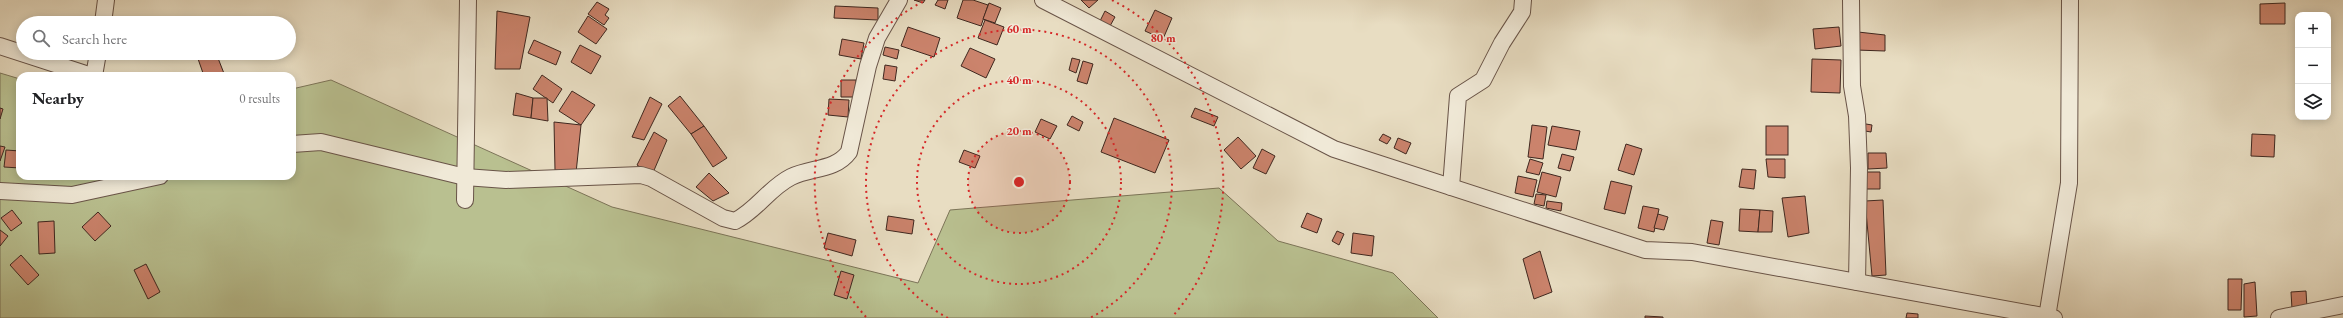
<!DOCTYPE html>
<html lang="en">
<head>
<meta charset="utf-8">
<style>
	:root { --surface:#fff; --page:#f2f2f2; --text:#202124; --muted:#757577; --line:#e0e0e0 }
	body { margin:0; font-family:"EB Garamond",serif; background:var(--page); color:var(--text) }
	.controls { position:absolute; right:12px; top:12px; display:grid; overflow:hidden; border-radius:8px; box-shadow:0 2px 10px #0003 }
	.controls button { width:36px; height:36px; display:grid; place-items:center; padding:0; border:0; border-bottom:1px solid var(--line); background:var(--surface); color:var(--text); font:20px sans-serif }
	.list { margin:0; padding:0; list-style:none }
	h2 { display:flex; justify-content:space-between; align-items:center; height:52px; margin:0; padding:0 16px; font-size:17px }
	h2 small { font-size:13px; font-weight:400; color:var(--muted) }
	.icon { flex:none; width:22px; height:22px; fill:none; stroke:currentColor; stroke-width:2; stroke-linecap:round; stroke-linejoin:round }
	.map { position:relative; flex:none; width:2343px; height:318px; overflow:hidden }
	.search { position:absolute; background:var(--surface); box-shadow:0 2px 10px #0003; left:16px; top:16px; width:280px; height:44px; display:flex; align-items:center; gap:10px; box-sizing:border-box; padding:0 14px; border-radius:22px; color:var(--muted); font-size:15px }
	.panel { position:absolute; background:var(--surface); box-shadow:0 2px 10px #0003; left:16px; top:72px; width:280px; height:108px; border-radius:12px }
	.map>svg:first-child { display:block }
</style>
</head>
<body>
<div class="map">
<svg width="2343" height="318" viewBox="0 0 2343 318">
	<rect width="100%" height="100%" fill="#e8ddc2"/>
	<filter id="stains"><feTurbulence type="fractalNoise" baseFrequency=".005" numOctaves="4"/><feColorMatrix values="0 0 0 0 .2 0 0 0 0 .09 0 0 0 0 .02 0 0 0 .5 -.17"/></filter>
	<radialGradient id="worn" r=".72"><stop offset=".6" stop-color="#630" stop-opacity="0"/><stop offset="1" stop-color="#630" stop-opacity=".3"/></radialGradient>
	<polygon fill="#b9c090" stroke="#7c7458" points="0,73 20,79 20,176 292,176 292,89 331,80 612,207 918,283 950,210 1219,188 1278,241 1393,273 1438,318 0,318"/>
	<g fill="#cb836c" stroke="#3f271f">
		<polygon points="914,0 925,0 923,3"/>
		<polygon points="938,0 948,0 945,9 935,5"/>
		<polygon points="963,0 973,0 988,5 981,26 957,18"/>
		<polygon points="1081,0 1098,0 1089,8"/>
		<polygon points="597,2 609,9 605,15 609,18 604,25 588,14"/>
		<polygon points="989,3 1001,8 995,23 983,19"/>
		<polygon points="2285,3 2285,24 2260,24 2260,4"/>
		<polygon points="835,6 878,8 878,20 834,18"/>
		<polygon points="1155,10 1172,18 1163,39 1145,31"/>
		<polygon points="497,11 530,17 520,69 495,69"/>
		<polygon points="1105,11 1115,17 1110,26 1100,21"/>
		<polygon points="588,16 607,29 596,44 578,32"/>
		<polygon points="985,20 1004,27 997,45 978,38"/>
		<polygon points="908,27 940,38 934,57 901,46"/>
		<polygon points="1839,27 1841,46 1815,49 1813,29"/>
		<polygon points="1858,32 1885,35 1885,51 1856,50"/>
		<polygon points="842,39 864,43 861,59 839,55"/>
		<polygon points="534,40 561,52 556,65 528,53"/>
		<polygon points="580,45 601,56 591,74 571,62"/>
		<polygon points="885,47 899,50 897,59 883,55"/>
		<polygon points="970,48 995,59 986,78 961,66"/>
		<polygon points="196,53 216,53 225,76 204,76"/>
		<polygon points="1072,58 1080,60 1076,73 1069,70"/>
		<polygon points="1812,59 1841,60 1840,93 1811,92"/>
		<polygon points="1083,61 1093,64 1087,84 1077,81"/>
		<polygon points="885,65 897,67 895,81 883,79"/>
		<polygon points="542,75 562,89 553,103 533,89"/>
		<polygon points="841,80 856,80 855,97 841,97"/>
		<polygon points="572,91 595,105 581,125 559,111"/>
		<polygon points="516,93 533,98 531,118 513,115"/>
		<polygon points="680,96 704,126 691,134 668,106"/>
		<polygon points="650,97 662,104 644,140 632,137"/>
		<polygon points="533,98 547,98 548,121 531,118"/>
		<polygon points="829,99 849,100 848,117 828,115"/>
		<polygon points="0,108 3,109 0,119"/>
		<polygon points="1195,108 1218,117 1214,126 1191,117"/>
		<polygon points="1072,116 1083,122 1079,131 1067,125"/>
		<polygon points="1114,118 1169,140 1155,173 1101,152"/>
		<polygon points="1041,119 1057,126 1050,139 1035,132"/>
		<polygon points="554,122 581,125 576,173 555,170"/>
		<polygon points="1860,123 1872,125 1871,132 1859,130"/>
		<polygon points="1532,125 1547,127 1543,159 1528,157"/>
		<polygon points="704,126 727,158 713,167 691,134"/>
		<polygon points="1552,126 1580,131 1576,150 1548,145"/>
		<rect x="1766" y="126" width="22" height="29"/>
		<polygon points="654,132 667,140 652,175 637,165"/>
		<polygon points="1383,134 1391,138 1387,144 1379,140"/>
		<polygon points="2252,134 2275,135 2274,157 2251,156"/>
		<polygon points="1238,137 1256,156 1241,169 1224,150"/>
		<polygon points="1398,138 1411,143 1406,154 1394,148"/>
		<polygon points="1626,144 1642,149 1634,175 1618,170"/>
		<polygon points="0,146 5,147 0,161"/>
		<polygon points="1262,149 1275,156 1266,174 1253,168"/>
		<polygon points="6,150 20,151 20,168 4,167"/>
		<polygon points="964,150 980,156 975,168 959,162"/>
		<polygon points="1868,153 1886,153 1887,168 1868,169"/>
		<polygon points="1562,154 1574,157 1570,171 1558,168"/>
		<polygon points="1530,159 1543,163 1539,175 1526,172"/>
		<polygon points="1766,159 1785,159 1785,178 1768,177"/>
		<polygon points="1742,169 1756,170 1754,189 1739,187"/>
		<polygon points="1542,172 1561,177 1556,197 1537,192"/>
		<polygon points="1863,172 1880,172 1880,189 1864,189"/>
		<polygon points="709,173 729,193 713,201 696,187"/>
		<polygon points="1518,176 1537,180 1533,197 1515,193"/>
		<polygon points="1611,181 1632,186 1625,214 1604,209"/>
		<polygon points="1536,194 1546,195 1544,206 1534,204"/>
		<polygon points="1805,196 1809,233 1788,237 1782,198"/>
		<polygon points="1883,200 1886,275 1872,276 1865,201"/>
		<polygon points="1547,201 1562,203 1561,211 1546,208"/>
		<polygon points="1643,206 1659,209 1654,232 1638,228"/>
		<polygon points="1740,209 1760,210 1758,232 1739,231"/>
		<polygon points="12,210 22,223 11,231 1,218"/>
		<polygon points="1760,210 1773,211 1772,232 1758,232"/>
		<polygon points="98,212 111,226 95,241 82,227"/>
		<polygon points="1307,213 1322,219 1317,233 1301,227"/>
		<polygon points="1658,214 1668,217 1664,230 1654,228"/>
		<polygon points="888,216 914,220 912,234 886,230"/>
		<polygon points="1711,220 1723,222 1719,245 1707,243"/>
		<polygon points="54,221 55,253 39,254 38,222"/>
		<polygon points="0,230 8,236 0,246"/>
		<polygon points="1337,231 1344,234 1339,245 1332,241"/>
		<polygon points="828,233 856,240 852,256 824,248"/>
		<polygon points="1353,233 1374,236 1372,256 1351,253"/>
		<polygon points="1540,251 1552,292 1534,299 1523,259"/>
		<polygon points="21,255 39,275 28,285 10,265"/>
		<polygon points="146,264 160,292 148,299 134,270"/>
		<polygon points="841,271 854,275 847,299 834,295"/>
		<polygon points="2228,279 2242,279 2241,310 2228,310"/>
		<polygon points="2255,282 2257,316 2244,317 2244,284"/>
		<polygon points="2306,291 2307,308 2292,309 2291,292"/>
		<polygon points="1907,313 1918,314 1918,318 1906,318"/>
		<polygon points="1645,316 1663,317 1663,318 1645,318"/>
	</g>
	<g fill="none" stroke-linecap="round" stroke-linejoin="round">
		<g stroke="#695448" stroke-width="18">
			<g id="minor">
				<polyline points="1043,0 1334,149 1645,250 1692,252 2054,318"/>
				<polyline points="1851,0 1852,86 1857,116 1859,168 1857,282"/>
				<polyline points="103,23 106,0"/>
				<polyline points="0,46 92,76"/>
				<polyline points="94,76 98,53"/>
				<path d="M292,144L321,142L465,177L506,180L641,175L651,178L723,218L735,221C757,210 769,188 791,177C811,167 835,171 849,152L868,66L877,38L899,0"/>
				<polyline points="1451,187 1458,96 1483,80 1502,43 1522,12 1523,0"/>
				<polyline points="0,191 72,195 160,176"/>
				<polyline points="465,200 468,0"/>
				<polyline points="2047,317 2069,183 2070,0"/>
				<polyline points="2279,318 2343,305"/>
			</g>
		</g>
		<use href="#minor" stroke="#f0e9d7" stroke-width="16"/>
	</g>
	<circle cx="1019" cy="182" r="51" fill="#d62828" fill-opacity=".12"/>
	<g fill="none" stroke="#d62828" stroke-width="2" stroke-dasharray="2 4">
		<circle cx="1019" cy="182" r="51"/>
		<circle cx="1019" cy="182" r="102"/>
		<path d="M948 318A153 153 0 1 1 1090 318"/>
		<path d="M866 317A204 204 0 0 1 926 0M1112 0A204 204 0 0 1 1172 317"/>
	</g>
	<circle cx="1019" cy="182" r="6" fill="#d62828" stroke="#f0e9d7" stroke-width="2"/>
	<g font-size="12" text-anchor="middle" font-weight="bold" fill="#d62828" stroke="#f0e9d7" stroke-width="3" stroke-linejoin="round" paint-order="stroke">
		<text x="1019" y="33">60 m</text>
		<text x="1163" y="42">80 m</text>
		<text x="1019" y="84">40 m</text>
		<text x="1019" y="135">20 m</text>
	</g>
	<rect width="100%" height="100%" filter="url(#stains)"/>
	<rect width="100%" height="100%" fill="url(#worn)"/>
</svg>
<div class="controls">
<button>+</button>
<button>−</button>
<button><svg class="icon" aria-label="layers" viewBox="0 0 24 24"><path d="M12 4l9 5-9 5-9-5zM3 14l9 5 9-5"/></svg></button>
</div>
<div class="search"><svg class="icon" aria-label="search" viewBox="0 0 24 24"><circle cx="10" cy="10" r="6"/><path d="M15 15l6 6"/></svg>Search here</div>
<section class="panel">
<h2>Nearby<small>0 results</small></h2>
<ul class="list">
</ul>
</section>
</div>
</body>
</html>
